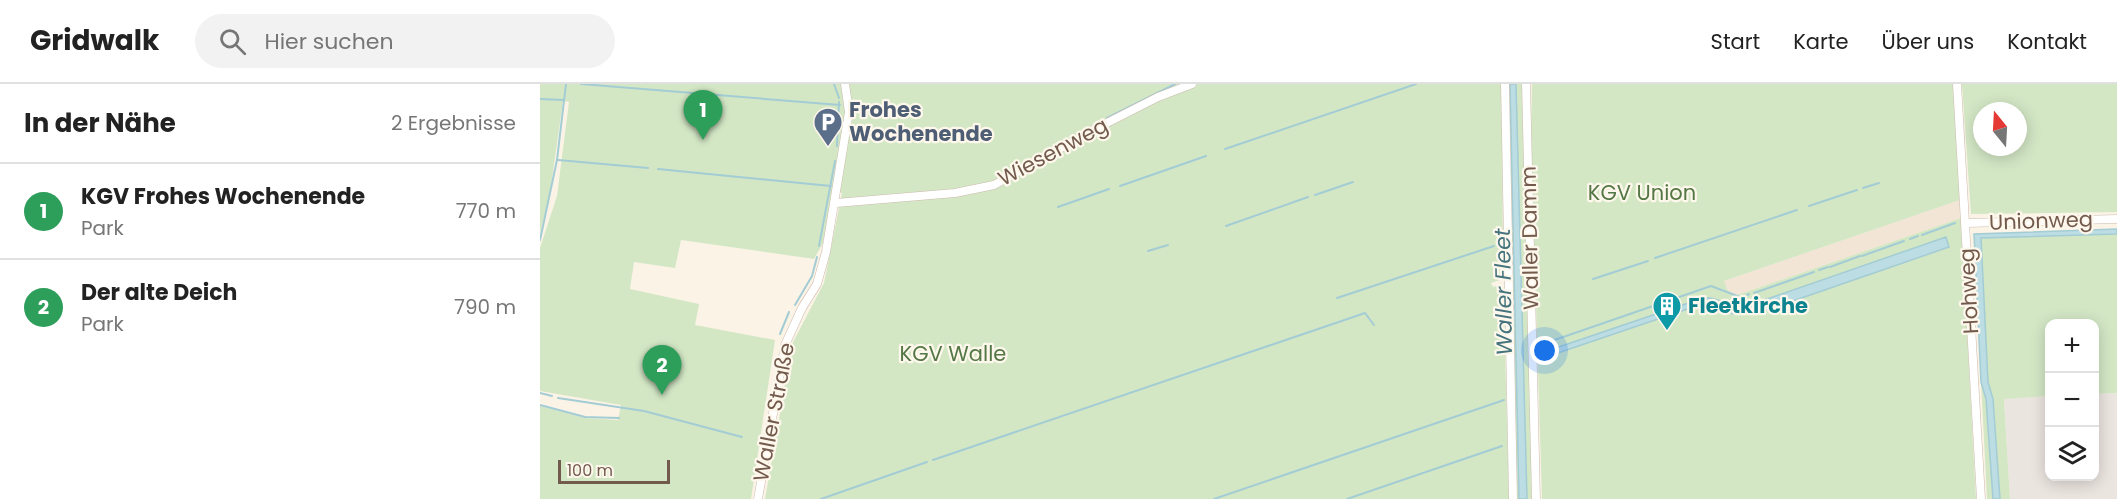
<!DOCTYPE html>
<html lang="de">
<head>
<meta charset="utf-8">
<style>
	:root { --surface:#fff; --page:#f2f2f2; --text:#222; --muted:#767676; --line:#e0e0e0; --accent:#1a73e8 }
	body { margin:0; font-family:Poppins,sans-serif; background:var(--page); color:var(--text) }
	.controls { position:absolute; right:18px; bottom:18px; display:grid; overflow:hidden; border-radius:12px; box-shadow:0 3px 15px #0003 }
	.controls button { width:54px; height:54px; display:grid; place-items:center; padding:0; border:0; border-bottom:2px solid var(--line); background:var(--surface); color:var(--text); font:30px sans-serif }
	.compass { position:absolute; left:1433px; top:18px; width:54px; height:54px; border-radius:50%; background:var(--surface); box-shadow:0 3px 15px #0003; rotate:342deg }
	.scale { position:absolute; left:18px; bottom:15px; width:112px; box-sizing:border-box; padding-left:6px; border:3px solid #725a4d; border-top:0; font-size:16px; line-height:21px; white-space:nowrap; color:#725a4d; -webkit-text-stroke:4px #fef7ec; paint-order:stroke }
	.you { position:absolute; left:1005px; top:267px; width:21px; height:21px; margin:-15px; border:4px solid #fff; border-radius:50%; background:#1a73e8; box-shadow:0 0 0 9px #1a73e833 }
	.badge { display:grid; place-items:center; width:39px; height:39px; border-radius:50%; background:var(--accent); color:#fff; font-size:20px; font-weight:700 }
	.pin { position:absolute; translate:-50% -50px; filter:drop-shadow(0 2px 3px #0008) }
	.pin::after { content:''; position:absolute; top:32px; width:21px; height:18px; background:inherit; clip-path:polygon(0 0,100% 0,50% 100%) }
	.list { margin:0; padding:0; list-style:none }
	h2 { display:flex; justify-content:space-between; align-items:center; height:78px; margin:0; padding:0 24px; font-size:26px }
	h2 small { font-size:20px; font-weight:400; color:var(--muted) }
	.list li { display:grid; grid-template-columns:39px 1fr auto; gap:18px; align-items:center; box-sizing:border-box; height:96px; padding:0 24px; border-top:2px solid var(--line) }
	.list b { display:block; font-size:22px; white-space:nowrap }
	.list p { margin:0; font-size:20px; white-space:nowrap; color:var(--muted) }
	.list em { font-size:20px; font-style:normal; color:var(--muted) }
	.icon { flex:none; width:33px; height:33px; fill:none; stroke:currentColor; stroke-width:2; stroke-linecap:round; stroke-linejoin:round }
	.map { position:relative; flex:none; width:1577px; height:415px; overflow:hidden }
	header { display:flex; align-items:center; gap:36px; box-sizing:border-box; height:84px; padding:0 30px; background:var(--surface); border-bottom:2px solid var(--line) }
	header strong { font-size:28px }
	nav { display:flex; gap:33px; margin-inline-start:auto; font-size:21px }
	.search { width:420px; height:54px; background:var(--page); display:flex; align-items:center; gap:15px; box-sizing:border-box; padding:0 21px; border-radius:33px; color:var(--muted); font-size:22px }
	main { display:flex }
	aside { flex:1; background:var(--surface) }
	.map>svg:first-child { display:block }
</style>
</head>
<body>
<header>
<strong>Gridwalk</strong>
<div class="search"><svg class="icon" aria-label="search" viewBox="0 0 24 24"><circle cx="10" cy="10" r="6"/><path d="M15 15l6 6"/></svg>Hier suchen</div>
<nav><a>Start</a><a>Karte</a><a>Über uns</a><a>Kontakt</a></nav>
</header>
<main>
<aside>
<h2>In der Nähe<small>2 Ergebnisse</small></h2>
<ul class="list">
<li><span class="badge" style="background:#2e9e5b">1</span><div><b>KGV Frohes Wochenende</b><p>Park</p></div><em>770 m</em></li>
<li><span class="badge" style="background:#2e9e5b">2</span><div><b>Der alte Deich</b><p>Park</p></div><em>790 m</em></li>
</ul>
</aside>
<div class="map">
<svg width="1577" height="415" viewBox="0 0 1577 415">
	<rect width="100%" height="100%" fill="#fbf3e6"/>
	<polygon fill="#f2e5d5" points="1420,116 1421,134 1197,211 1188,207 1184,197"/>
	<polygon fill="#ebe5e0" points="1577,309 1577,415 1470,415 1464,314 1509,312 1510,392 1554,392 1555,310"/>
	<g fill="#d3e7c5" fill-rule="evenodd">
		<polygon points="0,0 962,0 963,195 951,199 953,203 959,201 959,225 964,225 969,415 225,415 252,260 284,199 302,109 293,105 283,159 274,175 141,156 135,184 94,178 90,205 159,220 155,241 235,256 211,415 0,415 0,322 45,334 78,336 81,321 0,307 0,164 17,112 29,18 23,17 10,109 0,149"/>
		<polygon points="966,0 970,0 979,415 976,415"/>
		<polygon points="976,0 983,0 993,415 987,415"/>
		<polygon points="992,0 1413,0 1420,116 1184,197 1188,207 1197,211 1421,134 1436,415 1002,415 991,57"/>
		<path d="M1422,0H1577V128L1431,130ZM1442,27H1478V63H1442Z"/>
		<polygon points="1577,150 1577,309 1555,310 1554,240 1510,240 1509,312 1464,315 1470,415 1460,415 1453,315 1448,298 1441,154"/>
		<polygon points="1441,298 1446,315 1453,415 1447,415"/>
	</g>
	<g fill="#bcdde3" stroke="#a3ccd4" stroke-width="1.5">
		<polygon points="970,0 976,0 987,415 979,415"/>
		<polygon points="1577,145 1577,150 1441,154 1448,298 1453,315 1460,415 1453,415 1446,315 1441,298 1434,150"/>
		<path d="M1406,153L1409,163L1218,229L1193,230L1165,219L1012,271L1006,276L1000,275L1007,267L1163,214C1179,212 1189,224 1204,223Z"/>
	</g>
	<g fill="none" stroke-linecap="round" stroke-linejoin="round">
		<g stroke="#a3ccd4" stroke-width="2">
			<polyline points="41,0 300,21"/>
			<polyline points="294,0 299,14"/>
			<polyline points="0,15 24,16"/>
			<polyline points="567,34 635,0"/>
			<polyline points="297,62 299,18"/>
			<polyline points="685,65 876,0"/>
			<polyline points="18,76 108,84"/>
			<polyline points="118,85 291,102"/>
			<polyline points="580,102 666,72"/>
			<polyline points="1323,104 1339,99"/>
			<polyline points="775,111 813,98"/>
			<polyline points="1269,122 1317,106"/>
			<polyline points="518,123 569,105"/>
			<polyline points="686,142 768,113"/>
			<polyline points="1382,151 1415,139"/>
			<polyline points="1370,155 1378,152"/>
			<polyline points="0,156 17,76 26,0"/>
			<polyline points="279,162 295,77"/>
			<polyline points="608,167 628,161"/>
			<polyline points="1322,172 1364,157"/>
			<polyline points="1115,174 1257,126"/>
			<polyline points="1290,183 1320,172"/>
			<polyline points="1279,186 1288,183"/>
			<polyline points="1053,195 1108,177"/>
			<polyline points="1214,209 1274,188"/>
			<polyline points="1207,211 1209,210"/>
			<polyline points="797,214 954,162"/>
			<polyline points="255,221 272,192 277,173"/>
			<polyline points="240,250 249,228"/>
			<polyline points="1000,261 1171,202 1200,213"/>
			<polyline points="0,309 12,312"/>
			<polyline points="18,314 104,327 202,353"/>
			<polyline points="0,321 45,333 79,334"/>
			<polyline points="393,376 825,229 834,241"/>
			<polyline points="281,415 387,378"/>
			<polyline points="674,415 964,316"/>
			<polyline points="807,415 962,362"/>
		</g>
		<g stroke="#ccbbad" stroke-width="9">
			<g id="minor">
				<polyline points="965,0 973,415"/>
				<polyline points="986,0 996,415"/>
				<polyline points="1417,0 1441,415"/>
				<polyline points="296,119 415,109 454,101 559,43 618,13 652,0"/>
				<polyline points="1426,139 1577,135"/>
				<polyline points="218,415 245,261 262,224 277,200 286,168 309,28 305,0"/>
			</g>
		</g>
		<use href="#minor" stroke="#fff" stroke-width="8"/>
	</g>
	<defs>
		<g id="parking-pin" transform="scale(1.5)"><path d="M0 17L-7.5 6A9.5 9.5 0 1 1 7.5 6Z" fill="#5c6f8a" stroke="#fef7ec"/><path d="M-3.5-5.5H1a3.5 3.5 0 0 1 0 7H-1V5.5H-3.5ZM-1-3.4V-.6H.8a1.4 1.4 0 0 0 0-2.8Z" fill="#fff"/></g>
		<g id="building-pin" transform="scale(1.5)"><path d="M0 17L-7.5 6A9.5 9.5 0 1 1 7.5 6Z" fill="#0f9aa8" stroke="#fef7ec"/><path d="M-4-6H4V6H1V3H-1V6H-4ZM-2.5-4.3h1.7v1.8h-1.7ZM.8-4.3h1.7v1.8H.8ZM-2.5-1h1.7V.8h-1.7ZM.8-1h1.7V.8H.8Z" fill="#fff"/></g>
	</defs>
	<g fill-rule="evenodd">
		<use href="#parking-pin" x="288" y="38"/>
		<use href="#building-pin" x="1127" y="222"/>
	</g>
	<g text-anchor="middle" stroke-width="4.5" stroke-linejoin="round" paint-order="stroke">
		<g font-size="21" font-weight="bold" fill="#4e5e75" stroke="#fef7ec" text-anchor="start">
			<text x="309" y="33">Frohes<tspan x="309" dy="24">Wochenende</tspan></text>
		</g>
		<g font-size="21" fill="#725a4d" stroke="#fef7ec">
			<text transform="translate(513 68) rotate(-28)" y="7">Wiesenweg</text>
			<text transform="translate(1501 137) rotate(-2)" y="7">Unionweg</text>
			<text transform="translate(990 154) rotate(-91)" y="7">Waller Damm</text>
			<text transform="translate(1429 207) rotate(-93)" y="7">Hohweg</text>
			<text transform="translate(234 328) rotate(-79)" y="7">Waller Straße</text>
		</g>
		<g font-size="21" fill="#547845" stroke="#fef7ec">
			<text x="1102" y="116">KGV Union</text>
			<text x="413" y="277">KGV Walle</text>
		</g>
		<g font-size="21" font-weight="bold" fill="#0d838f" stroke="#fef7ec" text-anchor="start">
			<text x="1148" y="229">Fleetkirche</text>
		</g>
		<g font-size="22" font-style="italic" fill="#45737d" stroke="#fef7ec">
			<text transform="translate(963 208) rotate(-91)" y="8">Waller Fleet</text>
		</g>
	</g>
</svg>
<div class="controls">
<button>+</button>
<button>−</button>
<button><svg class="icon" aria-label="layers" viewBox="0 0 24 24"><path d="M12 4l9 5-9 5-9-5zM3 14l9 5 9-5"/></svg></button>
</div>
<svg class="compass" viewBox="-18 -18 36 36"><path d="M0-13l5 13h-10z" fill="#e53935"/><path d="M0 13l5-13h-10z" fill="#767676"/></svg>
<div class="scale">100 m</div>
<div class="you"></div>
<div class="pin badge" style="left:163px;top:56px;background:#2e9e5b">1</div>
<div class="pin badge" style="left:122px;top:311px;background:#2e9e5b">2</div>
</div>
</main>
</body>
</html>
